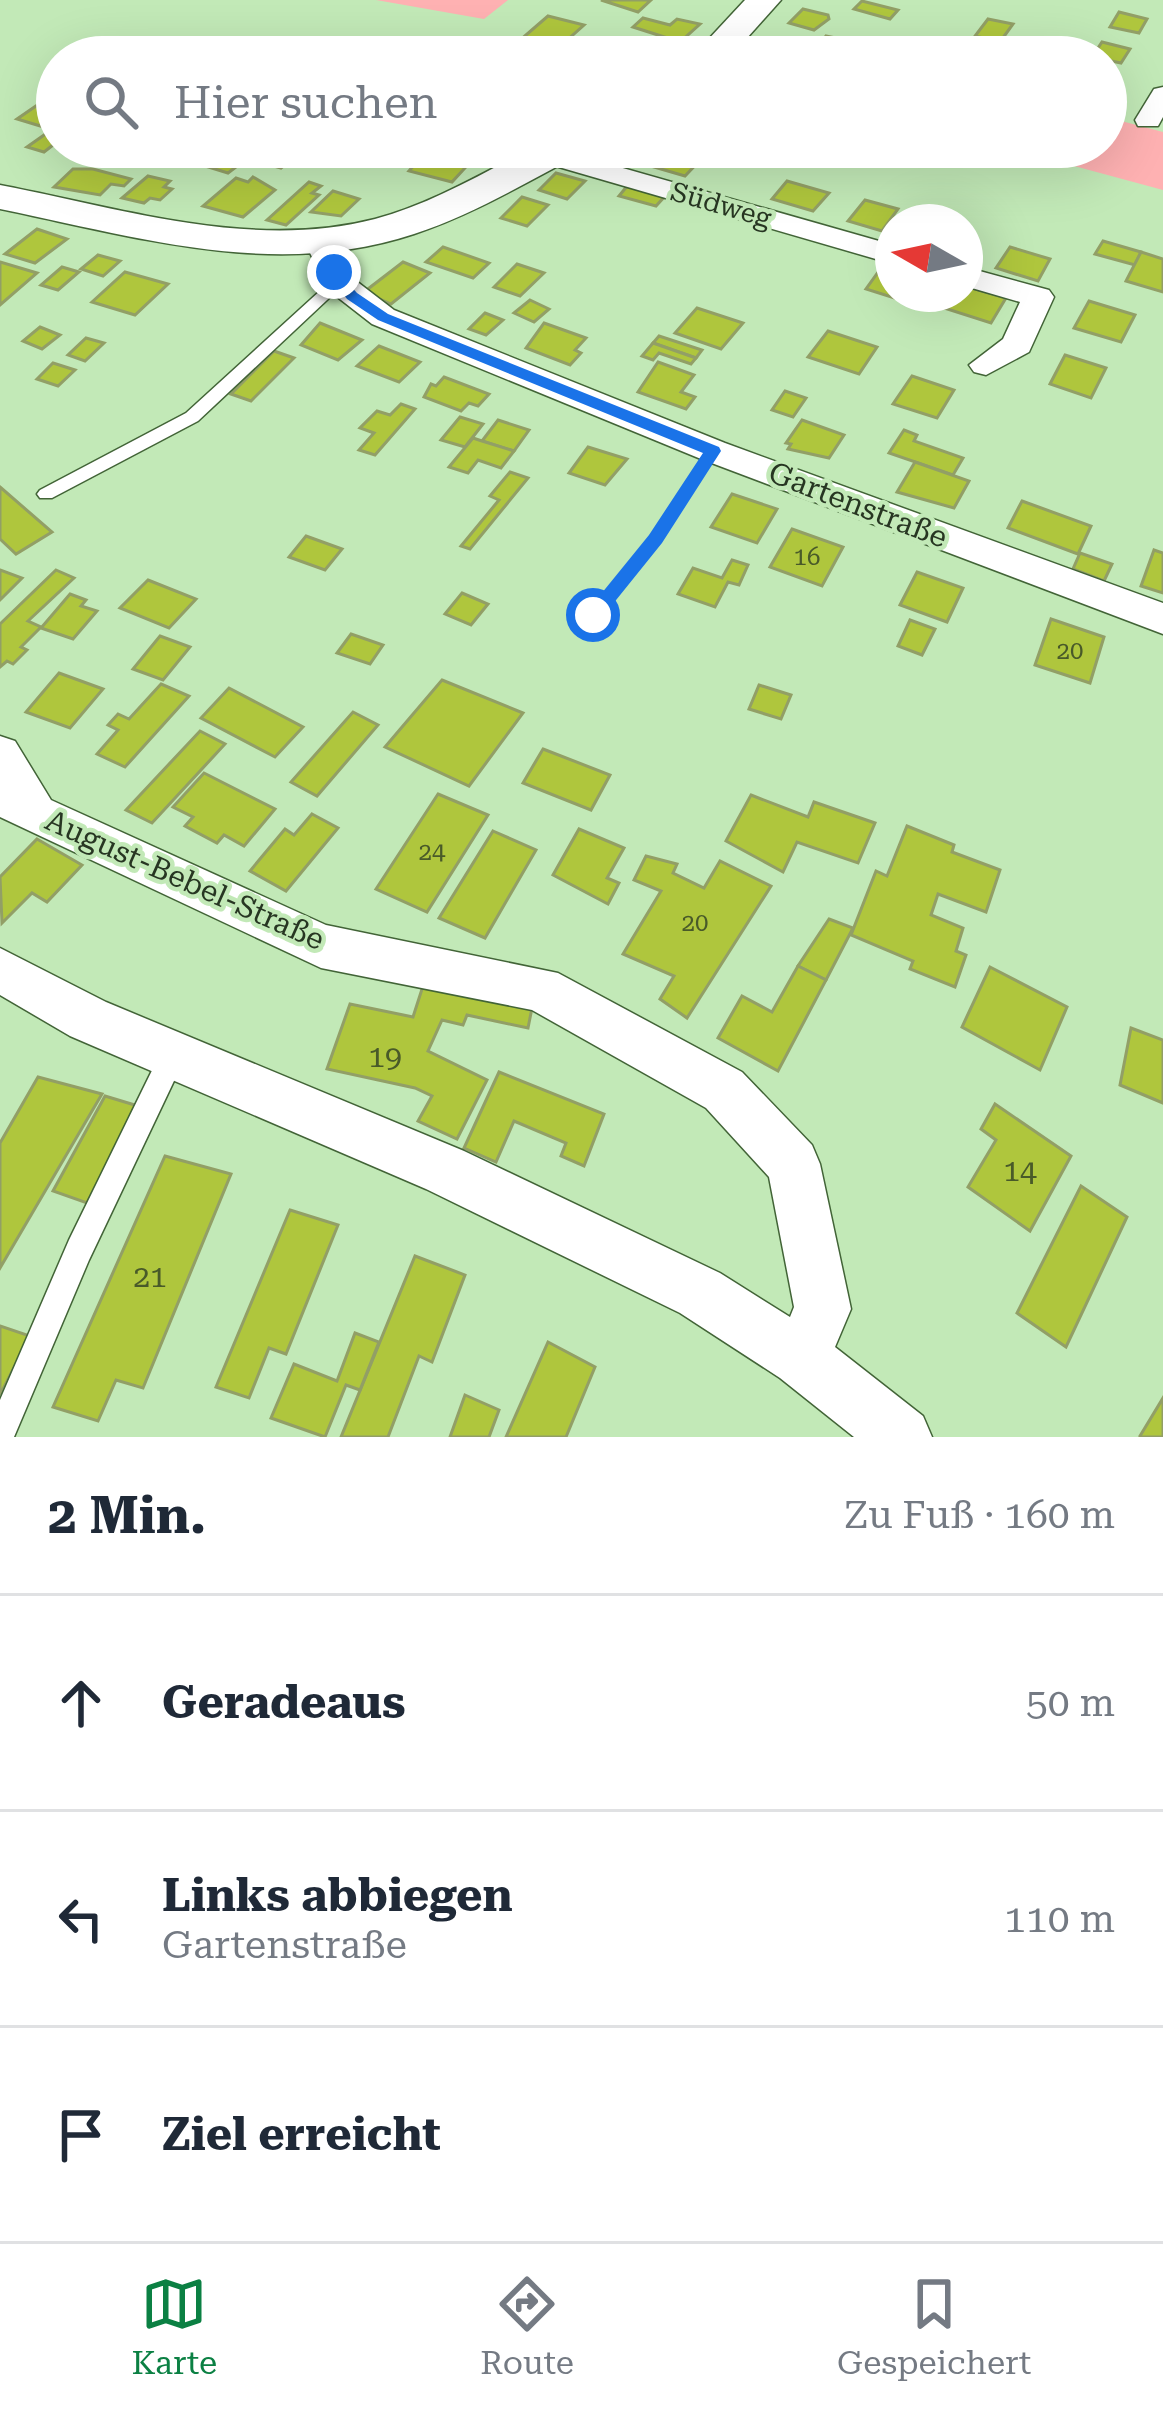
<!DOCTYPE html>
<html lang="de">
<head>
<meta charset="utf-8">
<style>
	:root { --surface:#fff; --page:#f6f6f7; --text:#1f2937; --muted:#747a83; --line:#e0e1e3; --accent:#0b8043 }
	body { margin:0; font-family:"Roboto Serif",serif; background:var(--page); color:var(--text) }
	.compass { position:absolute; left:875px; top:204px; width:108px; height:108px; border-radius:50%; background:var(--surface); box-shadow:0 12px 48px #0002; rotate:279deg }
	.stop { position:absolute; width:36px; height:36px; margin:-27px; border:9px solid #1a73e8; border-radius:50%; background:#fff }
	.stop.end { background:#1a73e8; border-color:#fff; box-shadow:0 3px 12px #0008 }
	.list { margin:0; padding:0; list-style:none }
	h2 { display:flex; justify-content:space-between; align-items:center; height:156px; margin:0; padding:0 48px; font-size:51px }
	h2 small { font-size:39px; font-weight:400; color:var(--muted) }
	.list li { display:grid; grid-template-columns:78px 1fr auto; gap:36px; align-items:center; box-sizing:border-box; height:216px; padding:0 48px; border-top:3px solid var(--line) }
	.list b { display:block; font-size:45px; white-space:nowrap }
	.list p { margin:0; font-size:39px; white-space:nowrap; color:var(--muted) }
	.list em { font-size:39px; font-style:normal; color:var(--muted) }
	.icon { flex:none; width:66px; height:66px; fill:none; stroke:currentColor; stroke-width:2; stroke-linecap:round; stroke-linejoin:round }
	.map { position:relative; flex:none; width:1163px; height:1437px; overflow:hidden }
	.search { position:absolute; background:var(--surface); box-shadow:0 12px 48px #0002; left:36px; right:36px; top:36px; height:132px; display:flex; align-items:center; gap:30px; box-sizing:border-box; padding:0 42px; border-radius:66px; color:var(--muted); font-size:45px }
	.sheet { height:804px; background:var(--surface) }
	nav { display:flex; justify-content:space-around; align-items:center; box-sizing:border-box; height:168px; border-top:3px solid var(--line); background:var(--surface); font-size:33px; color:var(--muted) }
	nav a { display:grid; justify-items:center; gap:6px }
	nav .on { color:var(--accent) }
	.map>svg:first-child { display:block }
</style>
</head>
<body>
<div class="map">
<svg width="1163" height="1437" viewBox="0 0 1163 1437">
	<rect width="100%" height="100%" fill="#c2e9b7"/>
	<g fill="#feb1b2">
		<polygon points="376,0 508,0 484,19"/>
		<polygon points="1106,117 1163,132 1163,190 1052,160 1060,147 1106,147"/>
	</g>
	<g fill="#afc63d" stroke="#929f66" stroke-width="3">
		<polygon points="601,0 651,0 638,12"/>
		<polygon points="862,1 898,10 890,19 854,9"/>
		<polygon points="803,9 828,15 829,19 814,30 789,23"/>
		<polygon points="1119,12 1147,19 1139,33 1110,27"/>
		<polygon points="548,16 584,25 548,57 512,47"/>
		<polygon points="643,18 670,25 677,19 700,24 680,42 633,27"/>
		<polygon points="988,19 1013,24 1000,42 975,36"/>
		<polygon points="826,36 860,43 852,54 818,46"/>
		<polygon points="1102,42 1130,49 1121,63 1092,57"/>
		<polygon points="36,106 57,112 57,121 47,128 17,119"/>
		<polygon points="57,126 57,142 44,152 27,147"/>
		<polygon points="275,147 306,147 281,168 249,159 261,149 270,151"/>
		<polygon points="424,147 436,147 476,156 452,182 409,171 415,164 409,162"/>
		<polygon points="674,147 677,147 705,155 685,176 654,167"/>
		<polygon points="714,147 767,147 754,160"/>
		<polygon points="225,154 245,160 228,173 208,167"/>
		<polygon points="73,169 93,169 131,179 124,186 111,184 100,195 54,187"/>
		<polygon points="556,173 585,181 567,199 539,190"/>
		<polygon points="148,176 170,181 164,187 172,189 160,200 150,198 144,203 122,198"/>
		<polygon points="253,177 275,190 243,217 203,206 236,178 248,182"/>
		<polygon points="787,181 829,193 813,211 772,199"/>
		<polygon points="309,182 321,186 312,193 319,195 286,225 267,220"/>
		<polygon points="628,185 666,195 656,206 619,196"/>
		<polygon points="333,191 359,199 341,216 311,212"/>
		<polygon points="522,197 548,205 527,226 501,218"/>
		<polygon points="865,200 898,209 882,231 848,221"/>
		<polygon points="37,229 67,239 35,263 5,254"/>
		<polygon points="1103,241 1141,252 1135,265 1095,254"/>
		<polygon points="443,247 489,263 473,278 426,262"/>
		<polygon points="1010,247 1050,259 1038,281 996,268"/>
		<polygon points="1141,252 1163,259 1163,292 1126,281"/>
		<polygon points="98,255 120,261 103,276 81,269"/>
		<polygon points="886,261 893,264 893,294 909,294 904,301 866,289"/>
		<polygon points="0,262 37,273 0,305"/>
		<polygon points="403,262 430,273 391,304 364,292"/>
		<polygon points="517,264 544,273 520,296 494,287"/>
		<polygon points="62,267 79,272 58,290 41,285"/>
		<polygon points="125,272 168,284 135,315 92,302"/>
		<polygon points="965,286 1006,298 991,323 944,308 954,294 965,294"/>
		<polygon points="530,300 549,309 534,322 514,313"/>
		<polygon points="1089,301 1135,315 1121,342 1074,328"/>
		<polygon points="697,308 743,323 721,349 675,333"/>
		<polygon points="485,313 503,320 486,335 469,329"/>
		<polygon points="320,323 362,340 338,360 301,345"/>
		<polygon points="544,323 586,338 575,350 581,353 570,365 526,348"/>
		<polygon points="40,327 60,335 42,349 23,341"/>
		<polygon points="828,331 877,347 859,374 808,357"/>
		<polygon points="659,336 702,350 696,358 653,343"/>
		<polygon points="86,338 104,343 85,361 68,355"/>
		<polygon points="653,343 696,358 691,364 659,353 653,360 642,356"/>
		<polygon points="379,346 420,362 399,382 357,366"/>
		<polygon points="274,351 294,358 251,401 231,394"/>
		<polygon points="1065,355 1106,368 1091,398 1050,384"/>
		<polygon points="658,362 694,375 681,392 695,397 686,409 638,392"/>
		<polygon points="53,363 75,370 58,386 37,379"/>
		<polygon points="912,376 954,390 937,418 893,404"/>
		<polygon points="444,377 489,394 478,406 469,403 461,411 424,397 431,384 436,386"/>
		<polygon points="785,391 806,398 793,417 772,410"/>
		<polygon points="401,404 415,409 375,455 359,450 374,433 360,428 377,411 390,415"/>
		<polygon points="460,417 483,424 465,447 441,440"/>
		<polygon points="498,420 529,430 514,451 482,441"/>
		<polygon points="802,420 844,435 829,458 788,449 791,444 786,443"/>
		<polygon points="904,430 917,435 914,441 963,458 953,475 889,453"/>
		<polygon points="473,438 482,441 514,451 501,468 478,460 468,473 449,467"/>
		<polygon points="588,447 627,459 605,485 569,473"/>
		<polygon points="915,462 969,481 954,508 897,492"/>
		<polygon points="510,472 528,478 470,549 461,546 499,500 490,496"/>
		<polygon points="0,487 52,532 16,554 0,539"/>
		<polygon points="732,494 777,509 757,543 711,527"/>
		<polygon points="1022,501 1091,526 1078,554 1008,528"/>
		<polygon points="792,529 843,547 822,586 770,567"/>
		<polygon points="306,536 342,549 325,570 289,557"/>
		<polygon points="1154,550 1163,553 1163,593 1141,586"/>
		<polygon points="1080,553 1112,564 1104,581 1073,569"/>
		<polygon points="732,560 748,565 739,585 728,582 715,607 678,594 693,568 722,578"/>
		<polygon points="0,570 22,578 0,600"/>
		<polygon points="56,570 74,578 28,621 41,627 21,647 27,650 13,664 7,661 0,667 0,624"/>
		<polygon points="917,572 963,588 947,622 900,605"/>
		<polygon points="148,580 196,599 169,628 120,608"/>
		<polygon points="462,593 488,604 471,625 445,614"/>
		<polygon points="70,594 86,600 81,606 97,611 73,639 41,628"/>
		<polygon points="1051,619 1104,637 1090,683 1035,665"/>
		<polygon points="910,620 935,629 922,655 898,646"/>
		<polygon points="351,634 383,645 370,664 337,653"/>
		<polygon points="160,636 190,647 163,680 133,669"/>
		<polygon points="59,673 103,689 70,728 26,712"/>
		<polygon points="442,680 523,713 469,786 385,747"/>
		<polygon points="161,684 189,696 125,767 97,754 118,730 108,725 118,714 129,719"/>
		<polygon points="759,685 791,695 781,719 749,709"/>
		<polygon points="229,688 303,727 275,757 201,718"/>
		<polygon points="353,712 378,725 317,796 291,782"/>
		<polygon points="200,731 225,744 152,823 126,810"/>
		<polygon points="543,749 610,775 591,810 523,783"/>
		<polygon points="204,773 275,809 244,846 224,835 217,843 185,826 193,817 173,807"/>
		<polygon points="438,794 488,815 427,912 376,889"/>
		<polygon points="751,795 808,817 814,802 875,823 858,863 797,842 783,872 726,841"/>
		<polygon points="312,814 338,828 286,891 250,871 285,829 294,835"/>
		<polygon points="907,826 954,845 952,852 1000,870 986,912 938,894 931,915 963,928 956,951 966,955 955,987 910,969 913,961 851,935 876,871 887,876"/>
		<polygon points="579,829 624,848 607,878 619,883 608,904 553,875"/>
		<polygon points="493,831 536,850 485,938 439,918"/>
		<polygon points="37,839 82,865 47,902 32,893 2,923 0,877"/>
		<polygon points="646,856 677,864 673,873 704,888 720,861 771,886 687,1018 660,999 674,976 623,954 661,891 634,880"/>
		<polygon points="829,919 853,928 826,980 798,966"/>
		<polygon points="798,966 826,980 778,1071 718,1038 742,996 772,1012"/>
		<polygon points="990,967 1067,1007 1040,1070 962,1027"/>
		<polygon points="423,986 532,1008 528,1028 467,1015 463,1025 442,1020 428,1051 487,1080 457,1139 418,1121 432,1096 415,1088 327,1069 350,1004 413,1017"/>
		<polygon points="1131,1028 1163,1040 1163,1103 1120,1085"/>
		<polygon points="499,1072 604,1114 584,1166 561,1156 566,1143 514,1121 496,1162 464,1148"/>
		<polygon points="38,1077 102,1094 0,1268 0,1143"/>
		<polygon points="105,1096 138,1106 87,1203 53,1191"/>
		<polygon points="995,1104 1071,1156 1030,1231 968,1187 996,1140 981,1129"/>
		<polygon points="165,1156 231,1174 143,1388 116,1380 98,1421 53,1407"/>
		<polygon points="1081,1186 1127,1217 1066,1347 1017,1313"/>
		<polygon points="290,1210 338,1225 286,1354 269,1348 249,1398 216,1387"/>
		<polygon points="415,1256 465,1275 432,1362 419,1356 388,1437 341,1437"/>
		<polygon points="0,1326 30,1336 0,1395"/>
		<polygon points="355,1333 379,1342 360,1390 346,1385 325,1437 271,1418 294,1364 337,1381"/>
		<polygon points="548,1342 595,1367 566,1437 506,1437"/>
		<polygon points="465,1395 499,1410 489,1437 450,1437"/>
		<polygon points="1163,1398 1163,1437 1141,1437 1140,1436"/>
	</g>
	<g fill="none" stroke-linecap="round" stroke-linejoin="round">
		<g stroke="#426437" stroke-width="3">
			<g id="lane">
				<polygon points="338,277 346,282 343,285 198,421 52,498 40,498 37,494 40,490 186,413 333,279"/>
				<polygon points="173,1043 182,1046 186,1055 182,1064 89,1260 14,1437 0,1437 0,1400 69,1240 164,1046"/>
			</g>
		</g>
		<g stroke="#426437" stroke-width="3">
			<g id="street">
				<polygon points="1163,87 1163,117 1158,126 1138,126 1135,120 1154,89"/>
				<polygon points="549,147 893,245 893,264 538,161 534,155 538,149"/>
				<polygon points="319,231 330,234 351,277 394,310 725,443 1163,603 1163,634 701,459 372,324 327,289 304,240"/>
				<polygon points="965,267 1049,290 1054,297 1029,352 986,375 974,372 969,365 1003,339 1020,302 965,286"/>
				<polygon points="0,736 15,741 51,800 326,925 558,973 742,1072 812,1145 820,1164 851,1309 835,1347 923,1416 932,1437 854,1437 780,1378 680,1313 426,1189 70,1036 0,995 0,948 106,1002 464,1151 720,1273 790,1317 794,1307 769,1177 706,1108 532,1010 321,968 0,817"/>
			</g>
		</g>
		<g stroke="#426437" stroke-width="3">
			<g id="secondary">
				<polygon points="745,0 781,0 730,57 692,57"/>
				<path d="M534,147H585L579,155C525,183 472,215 414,234C276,280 137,237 0,209V185C120,208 252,251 375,219C431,204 483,173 534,147Z"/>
			</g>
		</g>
		<polyline stroke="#90af87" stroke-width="4.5" stroke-dasharray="8 4.5" stroke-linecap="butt" points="641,557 695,472"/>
		<polyline stroke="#90af87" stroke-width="6" stroke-dasharray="12 6" stroke-linecap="butt" points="593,615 643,554"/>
		<use href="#lane" fill="#fff" fill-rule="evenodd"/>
		<use href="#street" fill="#fff" fill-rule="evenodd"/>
		<use href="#secondary" fill="#fff" fill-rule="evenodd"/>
	</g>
	<polygon fill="#1a73e8" points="334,268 357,293 388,314 719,447 721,451 662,543 600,620 587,620 584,615 649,535 703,453 378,320 347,299 326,272"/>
	<g text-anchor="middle" stroke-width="9" stroke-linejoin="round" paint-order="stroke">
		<g font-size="24" fill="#495a29">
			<text x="807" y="565">16</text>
			<text x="1070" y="659">20</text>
			<text x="432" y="860">24</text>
			<text x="695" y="931">20</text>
		</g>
		<g font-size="27" fill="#273622" stroke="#c2e9b7">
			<text transform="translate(721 205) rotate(16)" y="9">Südweg</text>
		</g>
		<g font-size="30" fill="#273622" stroke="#c2e9b7">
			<text transform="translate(858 505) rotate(21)" y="10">Gartenstraße</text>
			<text transform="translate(185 880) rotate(24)" y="10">August-Bebel-Straße</text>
		</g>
		<g font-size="30" fill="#495a29">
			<text x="385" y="1067">19</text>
			<text x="1020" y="1181">14</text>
			<text x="150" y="1287">21</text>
		</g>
	</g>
</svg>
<svg class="compass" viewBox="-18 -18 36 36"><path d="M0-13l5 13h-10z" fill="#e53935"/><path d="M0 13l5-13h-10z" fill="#747a83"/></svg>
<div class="stop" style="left:593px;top:615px"></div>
<div class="stop end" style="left:334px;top:272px"></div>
<div class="search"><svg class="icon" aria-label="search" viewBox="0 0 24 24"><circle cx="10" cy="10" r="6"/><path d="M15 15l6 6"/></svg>Hier suchen</div>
</div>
<section class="sheet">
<h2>2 Min.<small>Zu Fuß · 160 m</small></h2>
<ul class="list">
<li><svg class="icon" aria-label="ahead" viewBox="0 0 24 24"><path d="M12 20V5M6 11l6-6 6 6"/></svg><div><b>Geradeaus</b></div><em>50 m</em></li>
<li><svg class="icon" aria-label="left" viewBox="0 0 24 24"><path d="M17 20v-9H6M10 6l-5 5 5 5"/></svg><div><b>Links abbiegen</b><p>Gartenstraße</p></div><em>110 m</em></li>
<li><svg class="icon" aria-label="arrive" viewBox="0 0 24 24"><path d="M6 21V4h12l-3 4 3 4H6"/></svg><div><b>Ziel erreicht</b></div></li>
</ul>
</section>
<nav>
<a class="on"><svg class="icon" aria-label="map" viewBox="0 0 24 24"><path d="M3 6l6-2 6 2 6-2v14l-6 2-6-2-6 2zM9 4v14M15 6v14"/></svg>Karte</a>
<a><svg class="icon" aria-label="directions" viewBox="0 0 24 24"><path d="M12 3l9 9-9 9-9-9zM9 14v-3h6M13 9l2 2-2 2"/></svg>Route</a>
<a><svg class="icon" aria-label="saved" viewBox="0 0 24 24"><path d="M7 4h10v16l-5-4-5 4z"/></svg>Gespeichert</a>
</nav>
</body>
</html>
